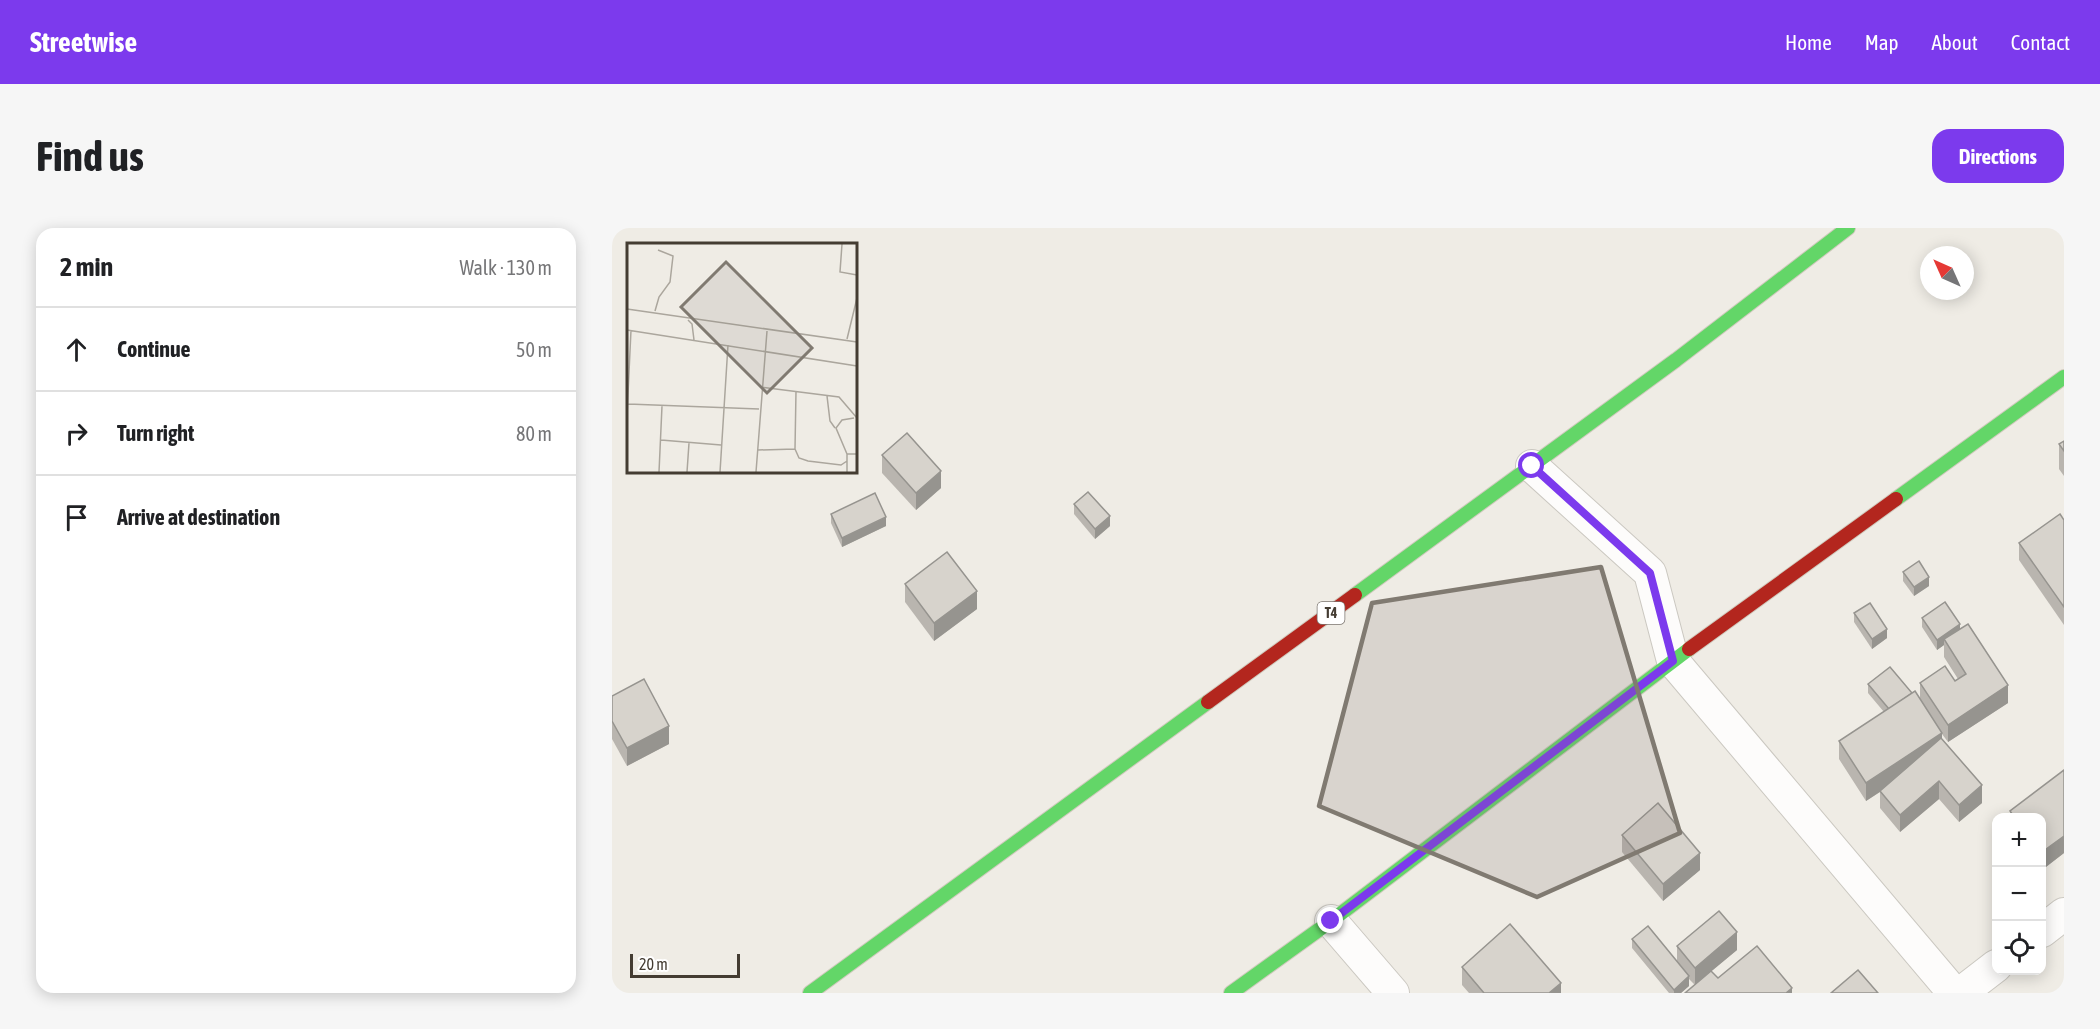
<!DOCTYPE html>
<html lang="en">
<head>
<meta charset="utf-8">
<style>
	:root { --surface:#fff; --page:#f6f6f6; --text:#202124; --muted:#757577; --line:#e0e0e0; --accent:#7c3aed }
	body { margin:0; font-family:"Asap Condensed",sans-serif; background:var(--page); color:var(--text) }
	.controls { position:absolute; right:18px; bottom:18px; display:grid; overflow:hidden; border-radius:12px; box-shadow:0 3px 15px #0003 }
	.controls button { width:54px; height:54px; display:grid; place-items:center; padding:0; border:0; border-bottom:2px solid var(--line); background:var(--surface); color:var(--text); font:30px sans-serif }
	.compass { position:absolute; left:1308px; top:18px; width:54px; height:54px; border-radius:50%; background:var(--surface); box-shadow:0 3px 15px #0003; rotate:315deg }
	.scale { position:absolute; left:18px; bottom:15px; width:110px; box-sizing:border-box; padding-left:6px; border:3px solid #443c32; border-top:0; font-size:16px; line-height:21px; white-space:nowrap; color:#443c32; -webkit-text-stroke:4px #fff; paint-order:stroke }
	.stop { position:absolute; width:18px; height:18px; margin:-14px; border:4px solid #7c3aed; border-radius:50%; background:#fff }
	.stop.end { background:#7c3aed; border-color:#fff; box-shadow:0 2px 6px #0008 }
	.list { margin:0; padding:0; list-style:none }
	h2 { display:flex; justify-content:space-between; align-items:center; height:78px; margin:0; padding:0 24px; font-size:26px }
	h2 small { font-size:20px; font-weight:400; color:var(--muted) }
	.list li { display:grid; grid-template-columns:39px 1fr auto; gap:18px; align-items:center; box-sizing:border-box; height:84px; padding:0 24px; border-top:2px solid var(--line) }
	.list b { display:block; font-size:22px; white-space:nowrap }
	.list em { font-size:20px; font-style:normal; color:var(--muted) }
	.icon { flex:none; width:33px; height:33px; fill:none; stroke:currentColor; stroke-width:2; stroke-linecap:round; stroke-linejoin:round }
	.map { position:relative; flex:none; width:1452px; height:765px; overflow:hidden; border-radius:18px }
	header { display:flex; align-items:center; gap:36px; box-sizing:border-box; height:84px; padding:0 30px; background:var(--accent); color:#fff }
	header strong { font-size:28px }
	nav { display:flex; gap:33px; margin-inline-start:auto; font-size:21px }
	.intro { display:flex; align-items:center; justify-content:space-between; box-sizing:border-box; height:144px; padding:0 36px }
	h1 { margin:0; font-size:42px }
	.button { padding:15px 27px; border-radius:18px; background:var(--accent); color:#fff; font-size:21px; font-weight:700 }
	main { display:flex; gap:36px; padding:0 36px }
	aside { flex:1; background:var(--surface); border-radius:18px; box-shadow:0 3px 15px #0003 }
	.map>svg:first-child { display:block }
</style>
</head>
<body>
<header>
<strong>Streetwise</strong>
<nav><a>Home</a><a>Map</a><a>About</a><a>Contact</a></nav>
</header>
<div class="intro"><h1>Find us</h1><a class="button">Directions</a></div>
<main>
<aside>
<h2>2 min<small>Walk · 130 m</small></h2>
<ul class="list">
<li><svg class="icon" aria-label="ahead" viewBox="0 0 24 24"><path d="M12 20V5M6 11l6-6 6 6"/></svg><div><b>Continue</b></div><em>50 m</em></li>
<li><svg class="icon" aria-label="right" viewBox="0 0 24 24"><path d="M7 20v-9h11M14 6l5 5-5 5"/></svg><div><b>Turn right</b></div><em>80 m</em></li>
<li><svg class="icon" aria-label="arrive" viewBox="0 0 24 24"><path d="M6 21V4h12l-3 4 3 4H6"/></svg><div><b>Arrive at destination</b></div></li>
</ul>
</aside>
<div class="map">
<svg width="1452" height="765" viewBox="0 0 1452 765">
	<rect width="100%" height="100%" fill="#efece5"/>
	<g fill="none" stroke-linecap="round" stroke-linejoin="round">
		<g stroke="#cbc8c1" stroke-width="34">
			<g id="street">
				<polyline points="920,238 1038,345 1061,433 1342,765"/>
				<polyline points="719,693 781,765"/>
				<polyline points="1430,703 1452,686"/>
				<polyline points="1349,765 1384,738"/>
			</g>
		</g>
		<g stroke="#d0cabd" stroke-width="16">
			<g id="fast">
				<polyline points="1284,271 1452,149"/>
				<polyline points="743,367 1064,132 1236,0"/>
				<polyline points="198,765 596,474"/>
				<polyline points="619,765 719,693 1077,421"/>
			</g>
		</g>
		<g stroke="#d0cabd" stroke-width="16">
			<g id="jam">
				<polyline points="1077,421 1284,271"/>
				<polyline points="596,474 743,367"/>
			</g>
		</g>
		<use href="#street" stroke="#fdfcfb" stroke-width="32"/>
		<use href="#fast" stroke="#63d668" stroke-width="14"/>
		<use href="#jam" stroke="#b3261e" stroke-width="14"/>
	</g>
	<g fill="#b9b5af">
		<polygon points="1452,213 1452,248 1447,241 1447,216"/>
		<polygon points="270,227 329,260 304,282 270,245"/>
		<polygon points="462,276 498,298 483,311 462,286"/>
		<polygon points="219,286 274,298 230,319 219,295"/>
		<polygon points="1452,292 1452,397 1407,332 1407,315"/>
		<polygon points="1291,344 1317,358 1302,368 1291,353"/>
		<polygon points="293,356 365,381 322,413 293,374"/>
		<polygon points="1242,385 1275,410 1260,421 1242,394"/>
		<polygon points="1310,390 1348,401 1396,475 1336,514 1330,506 1330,511 1370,575 1347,594 1327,571 1288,604 1268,580 1268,564 1254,573 1227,531 1227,513 1272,484 1256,465 1256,456 1300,465 1308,471 1308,455 1343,453 1346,451 1332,429 1332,417 1325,422 1310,399"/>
		<polygon points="0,468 57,516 15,538 0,511"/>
		<polygon points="1452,542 1452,625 1430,642 1430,590 1398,590 1398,583"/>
		<polygon points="1010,607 1088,642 1051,673 1010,624"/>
		<polygon points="1020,711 1065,733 1065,718 1125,722 1099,743 1106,750 1180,765 1083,757 1077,751 1077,758 1069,765 1057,765 1020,720"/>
		<polygon points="850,739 949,765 857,765 850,757"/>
	</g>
	<g fill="#96948f">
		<polygon points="329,243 329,260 304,282 304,265"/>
		<polygon points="498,288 498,298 483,311 483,301"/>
		<polygon points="274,289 274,298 230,319 230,310"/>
		<polygon points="1317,349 1317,358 1302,368 1302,359"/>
		<polygon points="365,363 365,381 322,413 322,395"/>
		<polygon points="1348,396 1348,405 1332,411 1332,417 1325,422 1325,412"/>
		<polygon points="1275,401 1275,410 1260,421 1260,411"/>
		<polygon points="1396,457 1396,475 1336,514 1336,497"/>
		<polygon points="57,498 57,516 15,538 15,520"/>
		<polygon points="1330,505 1330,523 1254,573 1254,555"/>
		<polygon points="1327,553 1327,571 1288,604 1288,587"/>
		<polygon points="1370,557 1370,575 1347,594 1347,577"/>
		<polygon points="1452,608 1452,625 1430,642 1430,624"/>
		<polygon points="1088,625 1088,642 1051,673 1051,656"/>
		<polygon points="1125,704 1125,722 1083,757 1083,740"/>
		<polygon points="1077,748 1077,758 1069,765 1062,765 1062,762"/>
		<polygon points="949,755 949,765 937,765"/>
		<polygon points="1180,760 1180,765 1174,765"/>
	</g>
	<g fill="#d7d3cc" stroke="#96948f" stroke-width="1.5">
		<polygon points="295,205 329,243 304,265 270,227"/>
		<polygon points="1452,213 1452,223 1447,216"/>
		<polygon points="476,264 498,288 483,301 462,276"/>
		<polygon points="263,265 274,289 230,310 219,286"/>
		<polygon points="1448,286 1452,292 1452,379 1407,315"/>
		<polygon points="335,324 365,363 322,395 293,356"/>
		<polygon points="1307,333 1317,349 1302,359 1291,344"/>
		<polygon points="1333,374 1348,396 1325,412 1310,390"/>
		<polygon points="1258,375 1275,401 1260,411 1242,385"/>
		<polygon points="1356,396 1396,457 1336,497 1308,455 1333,438 1343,453 1354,446 1332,411"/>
		<polygon points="1278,439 1300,465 1277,481 1256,456"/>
		<polygon points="32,451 57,498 15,520 0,493 0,468"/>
		<polygon points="1303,463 1330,505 1254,555 1227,513"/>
		<polygon points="1329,510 1370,557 1347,577 1327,553 1288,587 1268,563"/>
		<polygon points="1452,542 1452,608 1430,624 1430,590 1403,590 1398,583"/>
		<polygon points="1046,575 1088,625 1051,656 1010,607"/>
		<polygon points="1107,683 1125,704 1083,740 1065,718"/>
		<polygon points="898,696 949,755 937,765 872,765 850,739"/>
		<polygon points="1036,698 1077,748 1062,762 1020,711"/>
		<polygon points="1145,718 1180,760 1174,765 1073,765 1099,743 1106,750"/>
		<polygon points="1246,742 1266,765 1219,765"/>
	</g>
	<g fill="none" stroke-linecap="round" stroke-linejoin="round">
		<polyline stroke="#7c3aed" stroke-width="8" points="719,693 1061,433 1038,345 920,238"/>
	</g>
	<path fill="#807a71" fill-opacity="0.2" stroke="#807a71" stroke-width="4.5" stroke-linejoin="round" d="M989,339L1068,605L925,669L707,578L760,375Z"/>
	<g text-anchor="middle" stroke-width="4.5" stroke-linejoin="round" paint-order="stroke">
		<rect fill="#fff" stroke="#7c7670" stroke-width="1.5" x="705.5" y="374" width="27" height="22" rx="4.5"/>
		<g font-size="14" font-weight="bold" fill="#443c32">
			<text x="719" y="390">T4</text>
		</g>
	</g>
	<g transform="translate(15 15)">
		<rect width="230" height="230" fill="#efece5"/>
		<path fill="none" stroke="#aba69d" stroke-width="1.5" d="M215,1L213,29L230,32M0,66L230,99M28,68L32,54L43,39L46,13L31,7M61,77L65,81L67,97M0,87L230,123M220,96L230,55M133,144L212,154L230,175M200,153L203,178L208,185M1,161L132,166M0,172L4,87M34,197L94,202M168,206L172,215L181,218L214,222L220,218M131,207L168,206L169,148M220,211L209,185L215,177L227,175M32,229L35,163M60,229L62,200M93,229L101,102M129,229L140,88M220,229V211H230"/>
		<path fill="#807a71" fill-opacity="0.15" stroke="#807a71" stroke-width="3" d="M99,19L185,105L140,150L54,64Z"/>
		<rect width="230" height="230" fill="none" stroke="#443c32" stroke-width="3"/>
	</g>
</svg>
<div class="controls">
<button>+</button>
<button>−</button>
<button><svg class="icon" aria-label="locate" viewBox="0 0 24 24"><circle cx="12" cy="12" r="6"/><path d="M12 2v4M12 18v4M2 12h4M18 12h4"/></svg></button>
</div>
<svg class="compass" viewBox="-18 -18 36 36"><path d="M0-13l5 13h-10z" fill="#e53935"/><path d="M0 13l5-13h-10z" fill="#757577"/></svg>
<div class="scale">20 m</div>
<div class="stop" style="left:920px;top:238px"></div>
<div class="stop end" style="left:719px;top:693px"></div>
</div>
</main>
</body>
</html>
